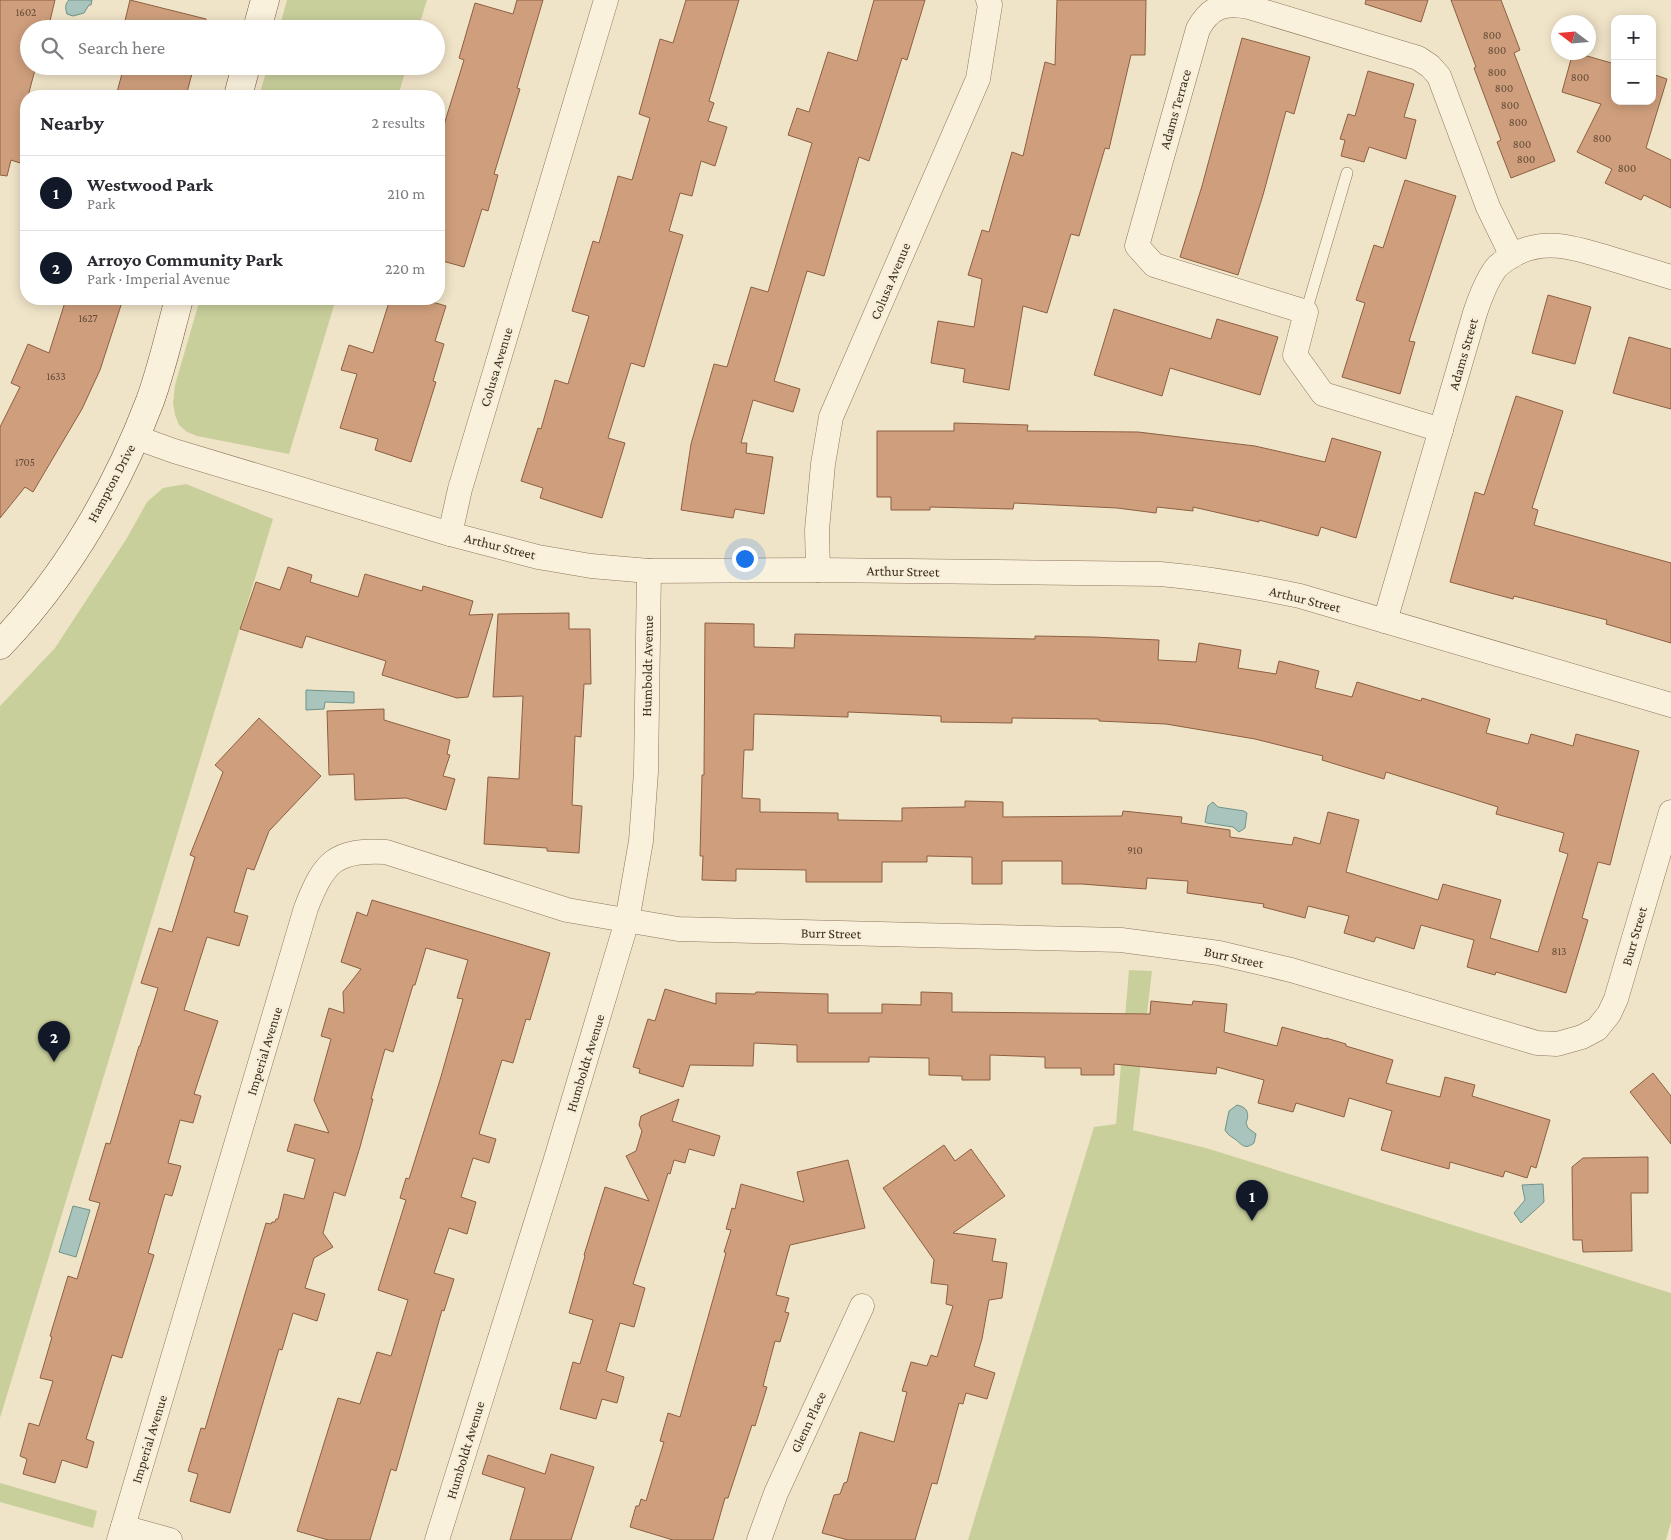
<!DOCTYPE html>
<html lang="en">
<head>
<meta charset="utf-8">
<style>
	:root { --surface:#fff; --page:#f2f2f3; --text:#2b2b33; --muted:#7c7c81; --line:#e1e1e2; --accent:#111827 }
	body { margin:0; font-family:"Crimson Pro",serif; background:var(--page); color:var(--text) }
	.controls { position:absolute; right:15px; top:15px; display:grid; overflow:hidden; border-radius:10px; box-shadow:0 2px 12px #0003 }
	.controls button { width:45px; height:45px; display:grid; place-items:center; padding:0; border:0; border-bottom:1px solid var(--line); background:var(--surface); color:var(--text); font:25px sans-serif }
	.compass { position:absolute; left:1551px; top:15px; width:45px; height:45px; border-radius:50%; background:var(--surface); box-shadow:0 2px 12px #0003; rotate:286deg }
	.you { position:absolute; left:744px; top:558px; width:18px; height:18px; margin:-12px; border:4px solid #fff; border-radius:50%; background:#1a73e8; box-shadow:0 0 0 8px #1a73e833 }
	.badge { display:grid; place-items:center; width:32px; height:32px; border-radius:50%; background:var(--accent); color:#fff; font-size:16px; font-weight:700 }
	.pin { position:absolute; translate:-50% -41px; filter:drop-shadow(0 1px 2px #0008) }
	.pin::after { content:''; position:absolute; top:26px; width:18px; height:15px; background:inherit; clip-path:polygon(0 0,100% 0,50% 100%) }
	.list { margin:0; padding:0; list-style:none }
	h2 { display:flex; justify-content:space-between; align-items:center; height:65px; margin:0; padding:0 20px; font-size:21px }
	h2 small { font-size:16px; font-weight:400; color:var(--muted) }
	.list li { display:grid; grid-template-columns:32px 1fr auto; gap:15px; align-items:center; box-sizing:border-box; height:75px; padding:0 20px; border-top:1px solid var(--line) }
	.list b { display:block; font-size:19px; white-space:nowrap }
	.list p { margin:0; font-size:16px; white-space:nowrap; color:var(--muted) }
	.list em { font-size:16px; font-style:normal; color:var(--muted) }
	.icon { flex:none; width:28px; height:28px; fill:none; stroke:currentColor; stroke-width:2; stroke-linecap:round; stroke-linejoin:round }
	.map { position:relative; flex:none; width:1671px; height:1540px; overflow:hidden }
	.search { position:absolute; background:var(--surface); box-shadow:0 2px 12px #0003; left:20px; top:20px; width:425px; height:55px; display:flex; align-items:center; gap:12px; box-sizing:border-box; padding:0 18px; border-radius:28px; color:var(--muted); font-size:19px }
	.panel { position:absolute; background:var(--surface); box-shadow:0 2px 12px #0003; left:20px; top:90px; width:425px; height:215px; border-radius:20px }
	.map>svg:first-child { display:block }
</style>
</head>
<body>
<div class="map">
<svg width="1671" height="1540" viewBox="0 0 1671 1540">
	<rect width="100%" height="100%" fill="#f0e4c8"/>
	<g fill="#c9cf9b">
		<polygon points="287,0 427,0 418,29 279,29"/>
		<polygon points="268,66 407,66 398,96 259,96"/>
		<polygon points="200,299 336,299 289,454 197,436 187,432 179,425 175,415 173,403 175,385"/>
		<polygon points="186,484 273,519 0,1418 0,706 55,648 127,538 147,502 163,488"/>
		<polygon points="1129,970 1152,971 1133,1130 1206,1148 1671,1293 1671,1522 1666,1540 968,1540 1094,1127 1116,1124"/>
		<polygon points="0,1483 97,1511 93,1528 0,1502"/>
	</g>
	<g fill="#a9c4bc" stroke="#6f938a">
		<path d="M69,0H92L91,5H89L84,13L73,16L67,14C65,8 65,4 69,0Z"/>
		<polygon points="306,690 354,692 354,703 325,702 324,709 306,710"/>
		<polygon points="1213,802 1218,807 1244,811 1247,813 1245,828 1239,832 1233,827 1207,823 1205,822 1208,806"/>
		<path d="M1237,1105C1247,1107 1250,1113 1246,1123L1248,1128L1256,1134L1254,1143C1245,1150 1242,1145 1235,1139C1230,1136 1228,1135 1225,1130L1229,1111Z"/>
		<polygon points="1543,1184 1544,1202 1521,1223 1514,1213 1525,1200 1522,1185"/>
		<polygon points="73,1206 90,1210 76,1257 59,1252"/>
	</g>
	<g fill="#cf9f7d" stroke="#8d5f41" fill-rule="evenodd">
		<polygon points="0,0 55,0 48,29 29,29 29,66 36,66 28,96 26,96 26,103 22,120 26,122 26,165 11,160 7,176 0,175"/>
		<polygon points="130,0 206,19 204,29 123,29"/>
		<polygon points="517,0 543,0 517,88 520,89 494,174 498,175 488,211 482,209 464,267 439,260 439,141 464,60 459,58 475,3 513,14"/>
		<polygon points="686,0 739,0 709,101 714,103 708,121 727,127 715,166 701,161 692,196 680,193 669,231 683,235 644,367 631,363 608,438 625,443 602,518 540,498 543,488 521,481 538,428 541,429 555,380 568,384 589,316 572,311 593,241 599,243 618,176 632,180 650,118 639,114 660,39 673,43"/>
		<polygon points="874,0 925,0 907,60 902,58 869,161 859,157 824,276 807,271 774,381 800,389 793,412 753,400 741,443 747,443 746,453 773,457 764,514 735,509 733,518 681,510 691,444 714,364 727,367 751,287 768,292 812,143 788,135 797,108 809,112 828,52 857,61"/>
		<polygon points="1057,0 1146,0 1145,55 1131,55 1109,149 1105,148 1079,236 1071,234 1047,313 1023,306 1009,390 963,382 965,369 931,363 938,321 974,327 982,279 968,275 982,230 989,232 1012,152 1023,156 1045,62 1055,65"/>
		<polygon points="1366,0 1428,0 1421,22 1365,4"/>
		<polygon points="1451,0 1501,0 1520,50 1514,53 1555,161 1511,178 1497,142 1501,140 1474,68 1476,67"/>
		<polygon points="1242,38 1310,57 1294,114 1286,111 1263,195 1238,275 1180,257 1202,186"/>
		<polygon points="1573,52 1615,64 1615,101 1652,101 1652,74 1667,79 1646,148 1671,160 1671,208 1644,195 1641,200 1605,183 1612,169 1577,152 1601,104 1562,92"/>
		<polygon points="124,66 194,66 186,96 116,96"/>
		<polygon points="1368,71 1414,84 1404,117 1416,120 1406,159 1369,147 1364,162 1341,156 1345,140 1340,139 1348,114 1355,116"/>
		<polygon points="1405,180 1456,196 1409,341 1415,342 1400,394 1342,377 1365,303 1356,300 1374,245 1383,248"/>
		<polygon points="1548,295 1591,307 1575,364 1532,353"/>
		<polygon points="66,299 123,299 100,370 82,409 33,492 25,487 0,518 0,427 20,387 11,383 28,344 49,353"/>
		<polygon points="390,299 422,299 446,306 435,341 444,344 433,381 436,382 411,462 375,450 378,439 340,428 357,374 341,370 349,345 373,353"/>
		<polygon points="1114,309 1211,339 1217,319 1278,337 1260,395 1170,368 1162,396 1094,375"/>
		<polygon points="1629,337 1671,349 1671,409 1613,393"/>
		<polygon points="1516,396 1563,411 1532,508 1538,510 1534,525 1671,563 1671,643 1606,624 1607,620 1514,596 1513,599 1450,582 1475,492 1484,495"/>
		<polygon points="954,423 1028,425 1027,431 1138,432 1255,446 1325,462 1332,438 1381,452 1356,538 1321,527 1318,536 1259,520 1259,522 1193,507 1193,511 1157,507 1156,513 1117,508 1014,503 1013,509 930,507 930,510 891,510 891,497 877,497 877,431 954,431"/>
		<polygon points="288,567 312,575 310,582 358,597 365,574 422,591 423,586 473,601 469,615 493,614 468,697 457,698 382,675 386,661 306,636 302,648 240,629 256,582 280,590"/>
		<polygon points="569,613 569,629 590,629 591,684 584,684 581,737 575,736 572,805 582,806 579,853 547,851 547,848 484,844 488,777 519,779 523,696 493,697 498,614"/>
		<path d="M705,623L754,624V647L794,648L795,634L1035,639V636L1093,637L1159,640L1158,660L1196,662L1199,643L1241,650L1238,668L1276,674L1279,661L1319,671L1315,688L1352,697L1357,682L1421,701L1422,698L1490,719L1486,733L1528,744L1531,734L1573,746L1576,734L1639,751L1610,865L1598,862L1582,918L1588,920L1566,993L1496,972L1495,975L1467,967L1474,940L1421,925L1414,949L1376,937L1374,942L1344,933L1349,916L1308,906L1305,918L1263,907L1264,904L1187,893L1188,881L1147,878L1146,889L1082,884H1062V861H1002V884H972V857L927,856V862H882V882H806V870L736,869V881L702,880L703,856H700L702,775H704ZM848,712L941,716V722L1012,723V718L1099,719V721L1166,724L1255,739L1323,756L1322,760L1384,779L1386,772L1498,807L1496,814L1564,833L1559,851L1568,854L1538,952L1490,938L1501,900L1443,884L1438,900L1346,872L1359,820L1328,812L1320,844L1294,837L1292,845L1230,837V830L1181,823L1182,817L1123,811L1122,816L1003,817V802L965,801V807L902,808V821L838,820V813L760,812V799L742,798L744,750H753L754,714L848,717Z"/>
		<polygon points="384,709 384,720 450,740 447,754 450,755 443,776 455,779 446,810 406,798 355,800 354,774 329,775 327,711"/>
		<polygon points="259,718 321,776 269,831 254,870 247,868 234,912 248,916 239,946 207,937 184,1010 218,1021 194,1094 201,1096 193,1123 180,1120 168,1163 181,1166 172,1196 165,1194 148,1253 154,1255 122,1358 112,1355 86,1439 94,1442 87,1468 62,1460 55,1483 23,1474 27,1459 20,1456 29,1423 39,1426 53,1381 40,1378 52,1337 50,1336 68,1276 77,1279 100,1203 89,1200 106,1143 110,1144 139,1046 140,1046 158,988 141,983 159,928 172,932 195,857 190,855 223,772 215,765"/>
		<polygon points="372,900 550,953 530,1020 526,1019 513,1063 502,1060 479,1134 496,1139 489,1163 473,1158 461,1197 476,1202 467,1234 449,1228 434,1273 454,1279 444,1311 442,1310 396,1471 391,1469 370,1540 328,1540 297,1531 338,1398 360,1404 377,1352 391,1356 408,1300 378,1290 406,1200 400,1198 406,1178 409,1179 440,1080 463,999 457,998 468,960 426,948 415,985 413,985 393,1052 385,1049 371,1099 373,1099 360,1147 345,1196 334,1192 323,1233 333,1247 314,1258 305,1288 325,1294 317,1321 293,1313 282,1350 279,1349 230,1513 190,1501 198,1474 188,1471 201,1428 205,1429 266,1223 271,1224 272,1222 275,1222 276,1219 278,1219 284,1194 304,1199 315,1159 287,1151 295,1124 329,1133 314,1100 331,1039 321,1036 329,1008 344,1013 343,992 361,969 341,962 357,912 367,916"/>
		<polygon points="665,989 716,1004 716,993 755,994 756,992 828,994 828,1013 882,1013 882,1004 921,1005 921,992 952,993 952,1012 1150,1014 1151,1001 1192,1005 1193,1001 1227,1004 1224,1032 1277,1046 1282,1027 1326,1039 1326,1038 1346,1044 1346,1046 1393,1060 1386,1083 1440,1097 1445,1077 1475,1085 1472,1096 1550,1120 1536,1168 1531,1166 1527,1178 1505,1171 1503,1177 1450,1162 1449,1169 1381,1150 1392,1111 1349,1098 1344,1117 1296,1103 1293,1112 1258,1103 1264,1080 1217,1067 1216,1074 1114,1064 1114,1075 1081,1075 1081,1068 1045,1068 1045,1057 990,1055 990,1080 962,1080 962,1076 929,1075 929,1058 869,1057 869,1062 797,1062 797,1045 754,1043 753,1066 690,1065 683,1087 639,1073 640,1069 633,1067 648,1019 655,1021"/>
		<polygon points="1653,1073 1671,1096 1671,1144 1630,1092"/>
		<polygon points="679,1099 672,1121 720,1136 714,1156 689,1149 685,1163 674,1160 670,1174 668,1173 633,1284 645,1288 634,1327 620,1323 606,1371 624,1377 617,1403 602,1399 596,1419 560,1409 573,1362 580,1364 593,1320 569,1313 585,1256 584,1255 605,1187 649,1201 626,1156 636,1151 642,1131 639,1125 641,1116"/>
		<polygon points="944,1145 955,1161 971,1149 1005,1196 953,1233 996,1239 992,1261 1007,1263 1002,1298 989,1300 982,1339 974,1366 995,1373 987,1399 966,1393 963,1404 959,1403 937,1484 932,1483 915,1540 848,1540 822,1533 834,1495 840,1494 844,1483 847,1482 860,1432 894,1442 907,1392 902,1391 911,1362 927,1366 931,1355 937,1357 953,1306 946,1304 948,1285 931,1283 934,1260 883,1188"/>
		<polygon points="1648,1157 1648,1193 1631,1193 1632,1251 1583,1252 1582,1240 1573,1240 1572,1167 1583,1158"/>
		<polygon points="848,1160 865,1228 790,1245 776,1295 789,1298 785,1312 789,1313 780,1342 775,1341 763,1386 767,1387 755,1426 752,1425 728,1498 725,1498 713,1540 673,1540 630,1527 636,1506 639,1506 641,1499 646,1501 664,1442 660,1441 668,1413 680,1417 726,1253 724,1252 731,1230 726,1229 732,1208 735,1209 741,1184 804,1202 797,1172"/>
		<polygon points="551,1454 594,1467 571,1540 510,1540 525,1488 482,1474 488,1455 545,1474"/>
	</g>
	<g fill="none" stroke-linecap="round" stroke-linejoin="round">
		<g stroke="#8d765c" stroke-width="12">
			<polyline id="lane" points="1306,312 1347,173"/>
		</g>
		<g stroke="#8d765c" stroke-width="25">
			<g id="street">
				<path d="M1441,430L1323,394L1295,355L1306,312L1154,265L1137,246L1198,29C1210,7 1224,2 1249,7L1418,58L1430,66L1439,76L1488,207L1512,256"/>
				<path d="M135,437L174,451L450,534L538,557L591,566L649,571L818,570L1160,574C1207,578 1253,586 1300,596L1671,705"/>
				<polyline points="450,534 460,489 606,0"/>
				<polyline points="818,570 817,530 823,464 831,417 978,79 990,5 988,0"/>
				<path d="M1385,621L1475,313C1480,298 1486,281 1496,268C1501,262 1508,258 1515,254C1548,237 1578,249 1612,259C1632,265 1651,271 1671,277"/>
				<polyline points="123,1527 170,1540"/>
				<path d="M119,1540L306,908C324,862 335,849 386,852L567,910L678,929L1121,940L1219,953L1291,970L1537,1043L1557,1044L1582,1037L1597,1029L1609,1014L1616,999L1671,812"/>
				<polyline points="437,1540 555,1162 627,921 641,841 646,772 649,571"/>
				<polyline points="759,1540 776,1493 862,1306"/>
			</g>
		</g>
		<g stroke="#6f573f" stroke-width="29">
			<g id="secondary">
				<polyline points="257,29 265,0"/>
				<polyline points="238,96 246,66"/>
				<path d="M0,645C66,576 116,490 150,401C162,368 170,332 179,299"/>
			</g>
		</g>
		<use href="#lane" stroke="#faf1dc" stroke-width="11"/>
		<use href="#street" stroke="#faf1dc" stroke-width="24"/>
		<use href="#secondary" stroke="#faf1dc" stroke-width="28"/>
	</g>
	<g text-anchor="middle" stroke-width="4.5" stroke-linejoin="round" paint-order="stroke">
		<g font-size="11" fill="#624a37">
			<text x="26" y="16">1602</text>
			<text x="1492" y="39">800</text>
			<text x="1497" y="54">800</text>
			<text x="1497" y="76">800</text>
			<text x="1580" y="81">800</text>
			<text x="1504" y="92">800</text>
			<text x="1510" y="109">800</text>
			<text x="1518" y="126">800</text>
			<text x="1602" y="142">800</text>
			<text x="1522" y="148">800</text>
			<text x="1526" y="163">800</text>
			<text x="1627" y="172">800</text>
			<text x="88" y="322">1627</text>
			<text x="56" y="380">1633</text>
			<text x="25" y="466">1705</text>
			<text x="1135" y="854">910</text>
			<text x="1559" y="955">813</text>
		</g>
		<g font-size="14" fill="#3d2e20" stroke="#f7eed8">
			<text transform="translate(1175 109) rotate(-74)" y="5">Adams Terrace</text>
			<text transform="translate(890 281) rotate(-67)" y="5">Colusa Avenue</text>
			<text transform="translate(1463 354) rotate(-74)" y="5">Adams Street</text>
			<text transform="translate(496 367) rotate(-73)" y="5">Colusa Avenue</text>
			<text transform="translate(111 483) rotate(-62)" y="5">Hampton Drive</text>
			<text transform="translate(500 546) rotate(14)" y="5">Arthur Street</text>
			<text transform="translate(903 571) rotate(1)" y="5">Arthur Street</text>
			<text transform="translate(1305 599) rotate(14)" y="5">Arthur Street</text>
			<text transform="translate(647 666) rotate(-89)" y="5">Humboldt Avenue</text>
			<text transform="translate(831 933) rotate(1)" y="5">Burr Street</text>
			<text transform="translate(1634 936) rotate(-74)" y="5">Burr Street</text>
			<text transform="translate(1234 957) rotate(12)" y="5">Burr Street</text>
			<text transform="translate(264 1051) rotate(-73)" y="5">Imperial Avenue</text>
			<text transform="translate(585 1063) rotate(-73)" y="5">Humboldt Avenue</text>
			<text transform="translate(808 1422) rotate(-65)" y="5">Glenn Place</text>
			<text transform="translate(149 1439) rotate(-73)" y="5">Imperial Avenue</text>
			<text transform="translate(465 1450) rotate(-73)" y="5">Humboldt Avenue</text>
		</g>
	</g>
</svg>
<div class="controls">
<button>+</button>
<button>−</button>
</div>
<svg class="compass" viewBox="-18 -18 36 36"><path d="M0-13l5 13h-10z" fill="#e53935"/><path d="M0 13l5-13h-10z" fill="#7c7c81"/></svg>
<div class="you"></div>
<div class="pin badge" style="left:1252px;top:1221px">1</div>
<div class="pin badge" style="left:54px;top:1062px">2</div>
<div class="search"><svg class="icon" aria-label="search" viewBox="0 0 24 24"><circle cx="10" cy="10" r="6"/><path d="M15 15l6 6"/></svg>Search here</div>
<section class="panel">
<h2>Nearby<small>2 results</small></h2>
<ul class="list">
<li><span class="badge">1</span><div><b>Westwood Park</b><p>Park</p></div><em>210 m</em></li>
<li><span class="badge">2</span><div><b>Arroyo Community Park</b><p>Park · Imperial Avenue</p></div><em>220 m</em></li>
</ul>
</section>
</div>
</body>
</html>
